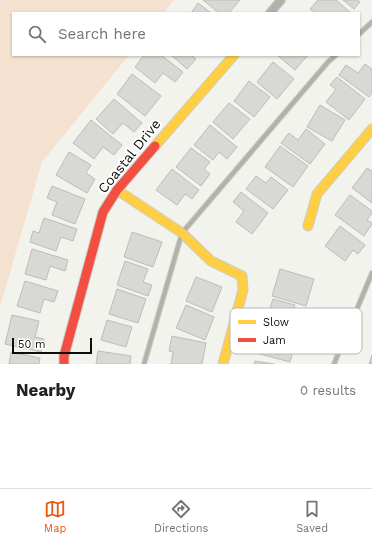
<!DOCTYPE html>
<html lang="en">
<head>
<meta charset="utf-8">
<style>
	:root { --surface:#fff; --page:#f2f2f2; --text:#202124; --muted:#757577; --line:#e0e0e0; --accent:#ea580c }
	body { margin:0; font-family:"Work Sans",sans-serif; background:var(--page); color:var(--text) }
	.scale { position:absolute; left:12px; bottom:10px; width:80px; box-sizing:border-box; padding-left:4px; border:2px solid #0d0d09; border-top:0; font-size:11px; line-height:14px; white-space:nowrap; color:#0d0d09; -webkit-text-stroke:3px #fff; paint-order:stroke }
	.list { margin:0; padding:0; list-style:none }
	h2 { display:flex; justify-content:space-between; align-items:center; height:52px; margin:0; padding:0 16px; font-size:17px }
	h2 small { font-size:13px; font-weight:400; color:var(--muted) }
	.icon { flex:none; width:22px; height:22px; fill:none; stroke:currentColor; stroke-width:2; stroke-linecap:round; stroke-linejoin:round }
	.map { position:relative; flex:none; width:372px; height:364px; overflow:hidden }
	.search { position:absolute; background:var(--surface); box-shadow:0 1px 3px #0004; left:12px; right:12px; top:12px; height:44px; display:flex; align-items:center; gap:10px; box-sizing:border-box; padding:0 14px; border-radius:0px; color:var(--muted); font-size:15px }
	.sheet { height:124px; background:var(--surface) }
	nav { display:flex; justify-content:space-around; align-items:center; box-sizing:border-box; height:56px; border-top:1px solid var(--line); background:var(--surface); font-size:11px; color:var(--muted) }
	nav a { display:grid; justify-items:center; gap:2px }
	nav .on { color:var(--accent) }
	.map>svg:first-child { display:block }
</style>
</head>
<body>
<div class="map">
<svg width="372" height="364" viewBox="0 0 372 364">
	<rect width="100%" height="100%" fill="#f3f3ed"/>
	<polygon fill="#f5e1d0" points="0,0 174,0 164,13 13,13 13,55 129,55 42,162 0,307"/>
	<g fill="#d8d8d4" stroke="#bcbdb8">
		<polygon points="203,0 240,0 229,13 219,13"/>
		<polygon points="318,0 336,0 351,13 315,13 310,9"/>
		<polygon points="343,0 357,0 360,2 354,9"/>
		<polygon points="198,3 211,13 191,13"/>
		<polygon points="144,55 161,55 183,72 175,82 163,73 155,83 135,67"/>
		<polygon points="171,55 191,55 196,59 187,69"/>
		<polygon points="277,55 308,55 295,70"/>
		<polygon points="273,62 294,79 277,99 257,82"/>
		<polygon points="365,64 372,69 372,92 369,97 339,75 346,65 358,73"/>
		<polygon points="132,74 161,96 145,116 117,94"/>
		<polygon points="337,77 365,99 349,120 326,102 336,89 330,85"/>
		<polygon points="249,81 270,97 254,117 234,101"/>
		<polygon points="114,99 142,123 134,132 123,123 113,134 96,119"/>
		<polygon points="229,103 250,119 233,139 213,122"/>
		<polygon points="320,105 345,120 332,141 307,127"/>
		<polygon points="91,120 122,145 114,155 103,147 94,159 73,143"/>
		<polygon points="210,125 237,147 227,159 219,152 213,160 194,145"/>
		<polygon points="306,129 325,144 310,164 281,143 289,133 298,140"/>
		<polygon points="280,146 308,166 293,187 265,167"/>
		<polygon points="191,148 210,162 204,169 210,174 201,186 176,167"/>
		<polygon points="69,152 91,165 86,173 95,179 87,193 56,175"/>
		<polygon points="367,168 372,171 372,203 352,188"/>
		<polygon points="172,169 199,190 192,199 185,194 177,205 156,190"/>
		<polygon points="256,176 266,183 271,177 288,190 273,209 246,189"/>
		<polygon points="52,186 85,199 75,224 52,215 57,202 47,198"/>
		<polygon points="241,192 268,213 252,234 236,222 244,211 233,202"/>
		<polygon points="350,195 372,211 372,213 367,220 372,223 372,224 364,236 335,215"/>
		<polygon points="44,218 77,229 73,241 61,237 56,251 30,242 33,231 39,233"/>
		<polygon points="340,226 365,245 358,254 353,250 345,261 325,246"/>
		<polygon points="132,232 162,242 153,267 124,257"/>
		<polygon points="32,249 68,260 65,271 50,266 46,280 25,274"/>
		<polygon points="125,261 148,269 143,282 152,285 148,296 117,285"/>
		<polygon points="280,269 314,279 306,306 272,296"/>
		<polygon points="196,277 222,287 212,312 186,301"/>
		<polygon points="25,281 58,291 54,302 44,299 40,313 17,306"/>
		<polygon points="117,289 146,299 138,323 109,314"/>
		<polygon points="273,299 295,305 293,311 300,313 298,321 305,323 301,335 265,324"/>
		<polygon points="186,305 214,317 205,340 176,328"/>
		<polygon points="12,315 39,321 35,337 44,339 41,352 5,344"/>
		<polygon points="107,320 132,327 126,347 101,340"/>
		<polygon points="262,329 286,335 284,344 294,347 290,362 256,353"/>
		<polygon points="172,336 206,343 202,364 171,364 173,352 169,351"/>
		<polygon points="98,351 131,356 130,364 96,364"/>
		<polygon points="11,352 40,358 39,364 9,364"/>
		<polygon points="372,355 372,364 369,364"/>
		<polygon points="255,361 274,364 254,364"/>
	</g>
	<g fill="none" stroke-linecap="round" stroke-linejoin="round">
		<g stroke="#cdcdc9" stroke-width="6">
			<g id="lane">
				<polyline points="359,34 372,22"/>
				<polyline points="144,364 182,233 328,62 336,55"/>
				<polyline points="334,364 372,273"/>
			</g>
		</g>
		<g stroke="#cdcdc9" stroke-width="10">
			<polyline id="street" points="270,13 281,0"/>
		</g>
		<g stroke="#cdcdc9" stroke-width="11">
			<g id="slow">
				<polyline points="155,146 234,55"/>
				<polyline points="117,190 182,233 211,261 242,276 243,290 223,364"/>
				<polyline points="308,226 317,194 372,129"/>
			</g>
		</g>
		<g stroke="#cdcdc9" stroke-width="11">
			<polyline id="jam" points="64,364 64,356 103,212 117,190 155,146"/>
		</g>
		<use href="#lane" stroke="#b4b1aa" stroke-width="4"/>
		<use href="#street" stroke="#b4b1aa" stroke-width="8"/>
		<use href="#slow" stroke="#ffcf43" stroke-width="9"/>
		<use href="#jam" stroke="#f24e42" stroke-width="9"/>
	</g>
	<g text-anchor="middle" stroke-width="4" stroke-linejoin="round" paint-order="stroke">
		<g font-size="14" fill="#0d0d09" stroke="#fff">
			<text transform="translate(129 156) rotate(-51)" y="5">Coastal Drive</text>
		</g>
	</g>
	<rect x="230" y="308" width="132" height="46" rx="6" fill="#fff" stroke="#b6b6b5" stroke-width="1"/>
	<rect x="238" y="320" width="18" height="4" fill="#ffcf43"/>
	<rect x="238" y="338" width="18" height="4" fill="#f24e42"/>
	<g font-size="11" fill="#0d0d09">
		<text x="263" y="326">Slow</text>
		<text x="263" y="344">Jam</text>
	</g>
</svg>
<div class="scale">50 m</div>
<div class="search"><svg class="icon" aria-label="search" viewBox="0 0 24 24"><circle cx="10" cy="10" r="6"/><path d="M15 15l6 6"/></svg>Search here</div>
</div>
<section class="sheet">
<h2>Nearby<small>0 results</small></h2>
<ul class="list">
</ul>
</section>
<nav>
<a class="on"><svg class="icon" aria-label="map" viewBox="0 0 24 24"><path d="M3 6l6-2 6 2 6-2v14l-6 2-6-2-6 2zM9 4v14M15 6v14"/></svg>Map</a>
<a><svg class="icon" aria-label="directions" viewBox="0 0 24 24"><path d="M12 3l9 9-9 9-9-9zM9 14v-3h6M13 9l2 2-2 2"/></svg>Directions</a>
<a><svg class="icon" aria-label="saved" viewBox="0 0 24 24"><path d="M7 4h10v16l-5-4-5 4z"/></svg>Saved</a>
</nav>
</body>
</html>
